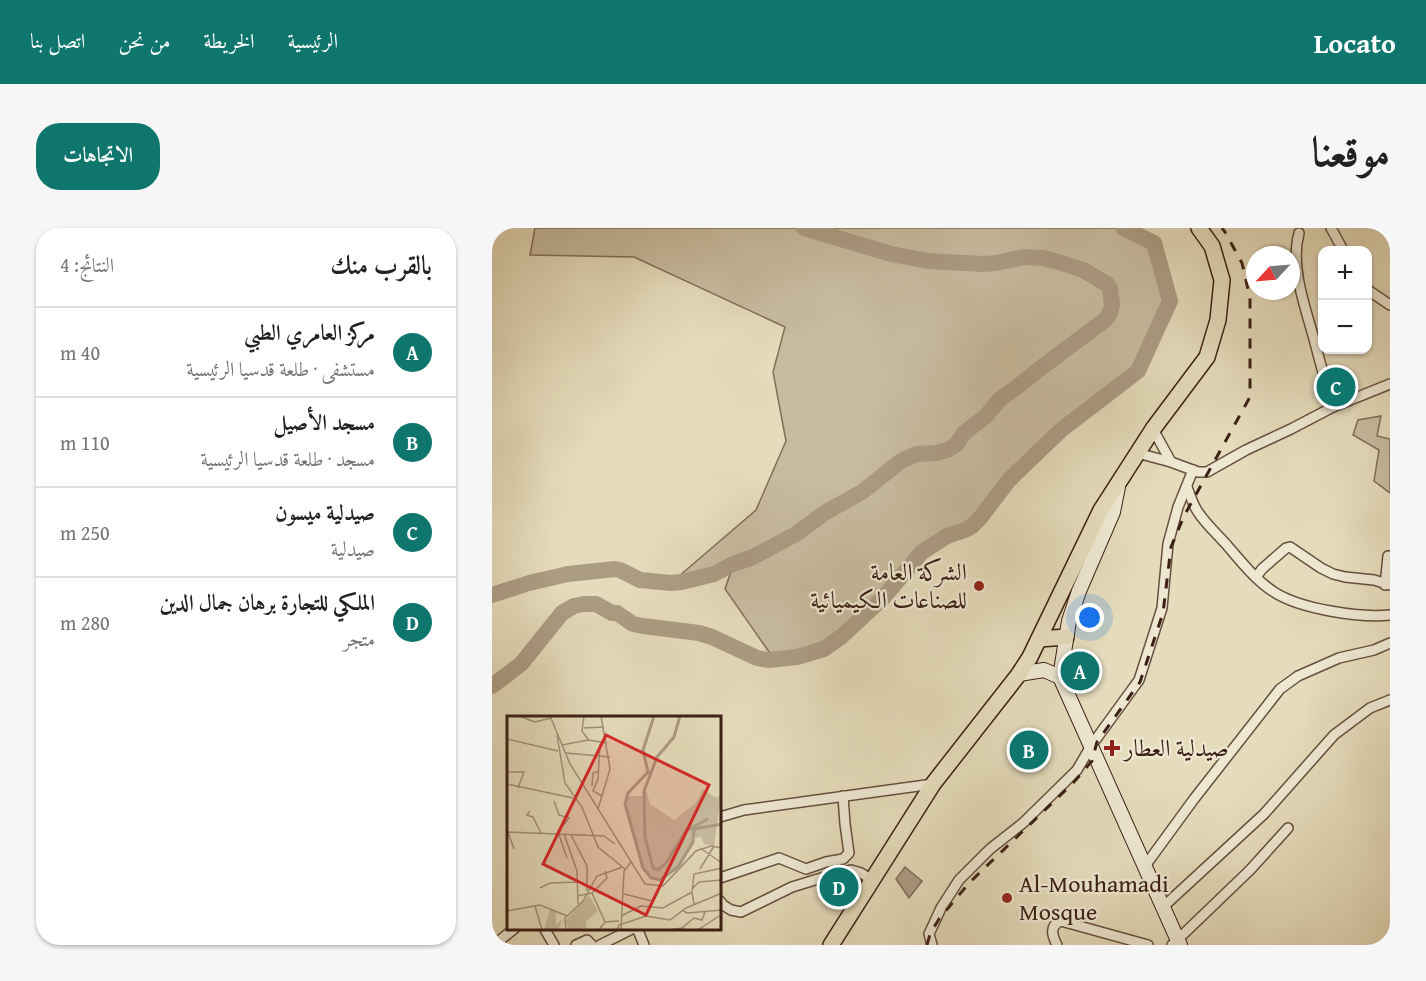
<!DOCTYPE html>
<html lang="ar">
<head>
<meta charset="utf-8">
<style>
	:root { --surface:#fff; --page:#f6f6f6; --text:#222; --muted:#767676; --line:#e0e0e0; --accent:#0f766e }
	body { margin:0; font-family:"Gentium Book Plus",Amiri,serif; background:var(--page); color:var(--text); direction:rtl }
	.controls { position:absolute; right:18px; top:18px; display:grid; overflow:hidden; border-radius:12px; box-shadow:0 2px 4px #0004 }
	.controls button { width:54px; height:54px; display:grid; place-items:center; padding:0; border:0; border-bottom:2px solid var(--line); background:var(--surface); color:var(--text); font:30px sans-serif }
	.compass { position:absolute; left:754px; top:18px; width:54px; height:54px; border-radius:50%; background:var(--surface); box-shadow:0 2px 4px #0004; rotate:244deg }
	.you { position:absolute; left:598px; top:390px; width:21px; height:21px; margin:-15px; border:4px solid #fff; border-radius:50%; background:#1a73e8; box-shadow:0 0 0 9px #1a73e833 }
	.badge { display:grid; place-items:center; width:39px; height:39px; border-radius:50%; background:var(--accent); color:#fff; font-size:20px; font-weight:700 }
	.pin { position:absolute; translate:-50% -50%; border:3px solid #fff; box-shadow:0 2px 6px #0006 }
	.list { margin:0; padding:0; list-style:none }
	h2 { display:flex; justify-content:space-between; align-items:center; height:78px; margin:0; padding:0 24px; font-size:26px }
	h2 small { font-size:20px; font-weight:400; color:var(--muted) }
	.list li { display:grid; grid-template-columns:39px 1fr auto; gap:18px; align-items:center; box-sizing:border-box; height:90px; padding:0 24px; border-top:2px solid var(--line) }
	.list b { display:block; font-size:22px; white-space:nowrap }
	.list p { margin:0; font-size:20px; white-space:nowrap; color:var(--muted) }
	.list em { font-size:20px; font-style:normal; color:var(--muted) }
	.map { position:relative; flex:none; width:898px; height:717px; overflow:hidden; direction:ltr; border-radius:24px }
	header { display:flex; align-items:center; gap:36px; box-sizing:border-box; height:84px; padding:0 30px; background:var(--accent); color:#fff }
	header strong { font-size:28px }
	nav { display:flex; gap:33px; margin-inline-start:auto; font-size:21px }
	.intro { display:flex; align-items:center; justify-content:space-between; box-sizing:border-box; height:144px; padding:0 36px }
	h1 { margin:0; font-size:42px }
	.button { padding:15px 27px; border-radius:24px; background:var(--accent); color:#fff; font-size:21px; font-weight:700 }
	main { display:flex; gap:36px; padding:0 36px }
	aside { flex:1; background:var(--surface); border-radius:24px; box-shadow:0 2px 4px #0004 }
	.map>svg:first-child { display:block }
</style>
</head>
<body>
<header>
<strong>Locato</strong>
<nav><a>الرئيسية</a><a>الخريطة</a><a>من نحن</a><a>اتصل بنا</a></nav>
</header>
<div class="intro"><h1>موقعنا</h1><a class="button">الاتجاهات</a></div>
<main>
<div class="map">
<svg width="898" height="717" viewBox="0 0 898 717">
	<rect width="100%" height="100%" fill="#e5dcbb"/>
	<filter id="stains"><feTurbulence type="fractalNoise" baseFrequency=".00333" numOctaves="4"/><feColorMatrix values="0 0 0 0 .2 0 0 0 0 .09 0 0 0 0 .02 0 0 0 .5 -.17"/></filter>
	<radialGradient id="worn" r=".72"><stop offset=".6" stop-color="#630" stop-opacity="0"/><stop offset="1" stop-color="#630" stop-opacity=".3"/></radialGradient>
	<g fill="#c8bc9f" stroke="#826e5a" stroke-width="1.5">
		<polygon points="43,0 316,0 332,7 358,13 322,0 634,0 662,15 678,73 646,143 564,207 517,252 480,298 455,308 430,324 385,375 349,409 317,426 282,431 233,361 242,335 236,339 179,355 264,282 294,213 281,144 293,99 142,29 38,27"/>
		<polygon points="889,188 885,208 898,211 898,265 882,253 887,222 861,207 866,192"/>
	</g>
	<polygon fill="#ac9c83" stroke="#806a57" stroke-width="1.5" points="413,639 430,653 417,670 404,651"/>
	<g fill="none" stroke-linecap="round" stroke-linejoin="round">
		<g stroke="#ac9c83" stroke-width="16">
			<polyline points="0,367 37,355 76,346 123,341 128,342 148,352 179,355 190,354 222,346 243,335 259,330 304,306 334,284 370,264 409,233 424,226 445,225 455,222 464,217 472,205 494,188 508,171 525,159 550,139 613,92 618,85 620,77 618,60 615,56 591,42 563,33 551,30 532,29 504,35 491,36 436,33 399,26 312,0"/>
			<polyline points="0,458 29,436 70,385 82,378 92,376 104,376 120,385 125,385 141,396 151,398 207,405 220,409 265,430 276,432 305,429 332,421 349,409 390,371 430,324 455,308 473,302 480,298 488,290 517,252 569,202 646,143 678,73 662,15 631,0"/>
		</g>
		<g stroke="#674f3e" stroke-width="12">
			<g id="minor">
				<polyline points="839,0 851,22"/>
				<path d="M807,5C798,39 813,78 822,111C828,134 834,157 841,179"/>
				<polyline points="876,62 898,77"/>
				<polyline points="661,201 679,234"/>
				<polyline points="645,225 679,234 706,244 715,244 754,222 799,201 841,179 898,156"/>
				<path d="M695,259C698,267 701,277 706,284C713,295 724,305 733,315C748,332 763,352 782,364C808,381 867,390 898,387"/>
				<polyline points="764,349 770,341 794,320 798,319 829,340 841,346 853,349 882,352 898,357"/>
				<polyline points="893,357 896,328"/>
				<polyline points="228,589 252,582 441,556"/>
				<polyline points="653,638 702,571 788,461 806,448 847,430 882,422 898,415"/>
				<polyline points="228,650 287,630 314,641 334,634 351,631 357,625 353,596 351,568"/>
				<polyline points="228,673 231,677 239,682 249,684 300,659 339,647 359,642 369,645 380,652"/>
				<polyline points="671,679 772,586 842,507 878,480 898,472"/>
				<polyline points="52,700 62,717"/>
				<polyline points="145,700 152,717"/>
				<polyline points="2,717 23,700"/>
				<polyline points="84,717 95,712 100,717"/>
				<polyline points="108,717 142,700"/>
				<polyline points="440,717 437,706 449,680 467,652 498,621 531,595 585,542 599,518 647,452 670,380 676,316 686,279 701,242"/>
				<path d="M565,717C560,707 557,698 569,693L656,717"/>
				<polyline points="680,717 758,642 796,600"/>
			</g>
		</g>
		<g stroke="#3d2015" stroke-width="16">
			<g id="secondary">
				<polyline points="626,259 621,284 587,363 577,393 568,449 688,717"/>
				<polyline points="527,446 552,442 568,449"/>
			</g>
		</g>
		<g stroke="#3d2015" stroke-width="18">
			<g id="primary">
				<polyline points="547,411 574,409"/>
				<polyline points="339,717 441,556 527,446 538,429 609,282 661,201 715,129 726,92 730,52 720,18 707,0"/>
			</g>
		</g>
		<use href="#minor" stroke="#eee8d3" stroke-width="9"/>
		<use href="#secondary" stroke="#eee8d3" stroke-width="14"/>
		<use href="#primary" stroke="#e5dcbb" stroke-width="15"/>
		<polyline stroke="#3d2015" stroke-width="3" stroke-dasharray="10 10" stroke-linecap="butt" points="435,717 438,706 447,691 477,655 581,555 600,533 605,514 648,454 671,385 679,319 692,288 758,169 758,70 750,35 733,4 730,0"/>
	</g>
	<g fill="#8f2418" stroke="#eee8d3" stroke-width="2">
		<circle cx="487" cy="358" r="6"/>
		<path d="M617 511h6v6h6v6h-6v6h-6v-6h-6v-6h6z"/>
		<circle cx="515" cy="670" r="6"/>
	</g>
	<g text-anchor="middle" stroke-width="4.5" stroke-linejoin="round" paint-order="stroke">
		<g font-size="24" fill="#3d2015" stroke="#eee8d3" text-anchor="start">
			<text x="475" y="352" text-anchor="end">الشركة العامة<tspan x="475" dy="28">للصناعات الكيميائية</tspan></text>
			<text x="632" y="528">صيدلية العطار</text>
			<text x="527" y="664">Al-Mouhamadi<tspan x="527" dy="28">Mosque</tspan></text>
		</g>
	</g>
	<g transform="translate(15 488)">
		<rect width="214" height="214" fill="#e5dcbb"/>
		<path d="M138,70L143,88L167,104L188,88L196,73L209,82L214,79L207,130L197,128L194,121L187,122L171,151L153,164L144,162L136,152L118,91L120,80H136ZM82,179L91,195L79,206V212L62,214L59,204ZM43,193L49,195V209L56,203L51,214H37Z" fill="#c8bc9f"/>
		<path fill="none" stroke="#ac9c83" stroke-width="3" d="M147,0L136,34L141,56L121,77L118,88L136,152L144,162L153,164L171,151L186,126L187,113L215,108M173,0L167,21L150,41L137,75L138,121L146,152L151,154L159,147L179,115L201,103"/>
		<path fill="none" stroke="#a29179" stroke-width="1.5" d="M12,0L28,6L44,2M43,0L63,48L138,168L156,170L189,135L204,130L215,132M77,0L75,15L81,23M77,12L97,11M50,19L58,67L75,91L91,131L118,153M0,23L51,35M93,28L91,63L86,75L95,80M55,29L81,24L100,27M59,37L103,41M0,56H17L11,72M0,68L66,82M85,70L86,57L92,55M47,85L52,99L62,102L51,116L60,142M91,93L103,53L94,0M23,95L20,99L26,101L34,117M0,116L97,120L108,128M1,116L7,133M57,118L70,155L71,188M64,119L80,150V175M193,132L215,147M193,153L207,130M33,172L43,167L71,166M185,173L192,166L215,164M185,176L187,158L215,152M85,177L100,162L98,155M117,178L145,185M70,180L85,177L98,206M28,190L35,214M175,194L180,197L215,194M0,195L33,189L60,200M114,200L134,190L156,192L185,176L187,188M59,214L58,202L76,185L90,160L116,151M92,214L98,206L112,205M110,214L112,209L139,200L163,204L179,192L215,177M114,214L117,155L124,146M162,214L175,212L187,202L195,204L198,196M191,214L212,200"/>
		<path fill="#d62828" fill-opacity="0.15" stroke="#d62828" stroke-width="3" d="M99,19L202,69L139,199L36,148Z"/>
		<rect width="214" height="214" fill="none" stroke="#3d2015" stroke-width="3"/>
	</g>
	<rect width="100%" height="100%" filter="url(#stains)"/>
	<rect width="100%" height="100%" fill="url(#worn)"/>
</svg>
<div class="controls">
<button>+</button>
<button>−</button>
</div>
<svg class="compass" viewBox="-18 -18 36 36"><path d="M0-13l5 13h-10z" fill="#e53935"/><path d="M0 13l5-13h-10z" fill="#767676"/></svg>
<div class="you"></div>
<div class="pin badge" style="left:588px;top:443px">A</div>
<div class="pin badge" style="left:537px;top:522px">B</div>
<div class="pin badge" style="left:844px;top:159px">C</div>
<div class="pin badge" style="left:347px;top:659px">D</div>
</div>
<aside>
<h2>بالقرب منك<small>النتائج: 4</small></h2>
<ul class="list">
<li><span class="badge">A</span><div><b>مركز العامري الطبي</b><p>مستشفى · طلعة قدسيا الرئيسية</p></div><em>40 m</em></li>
<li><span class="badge">B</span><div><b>مسجد الأصيل</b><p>مسجد · طلعة قدسيا الرئيسية</p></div><em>110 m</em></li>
<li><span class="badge">C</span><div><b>صيدلية ميسون</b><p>صيدلية</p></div><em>250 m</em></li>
<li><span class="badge">D</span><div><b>الملكي للتجارة برهان جمال الدين</b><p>متجر</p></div><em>280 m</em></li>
</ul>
</aside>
</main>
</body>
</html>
